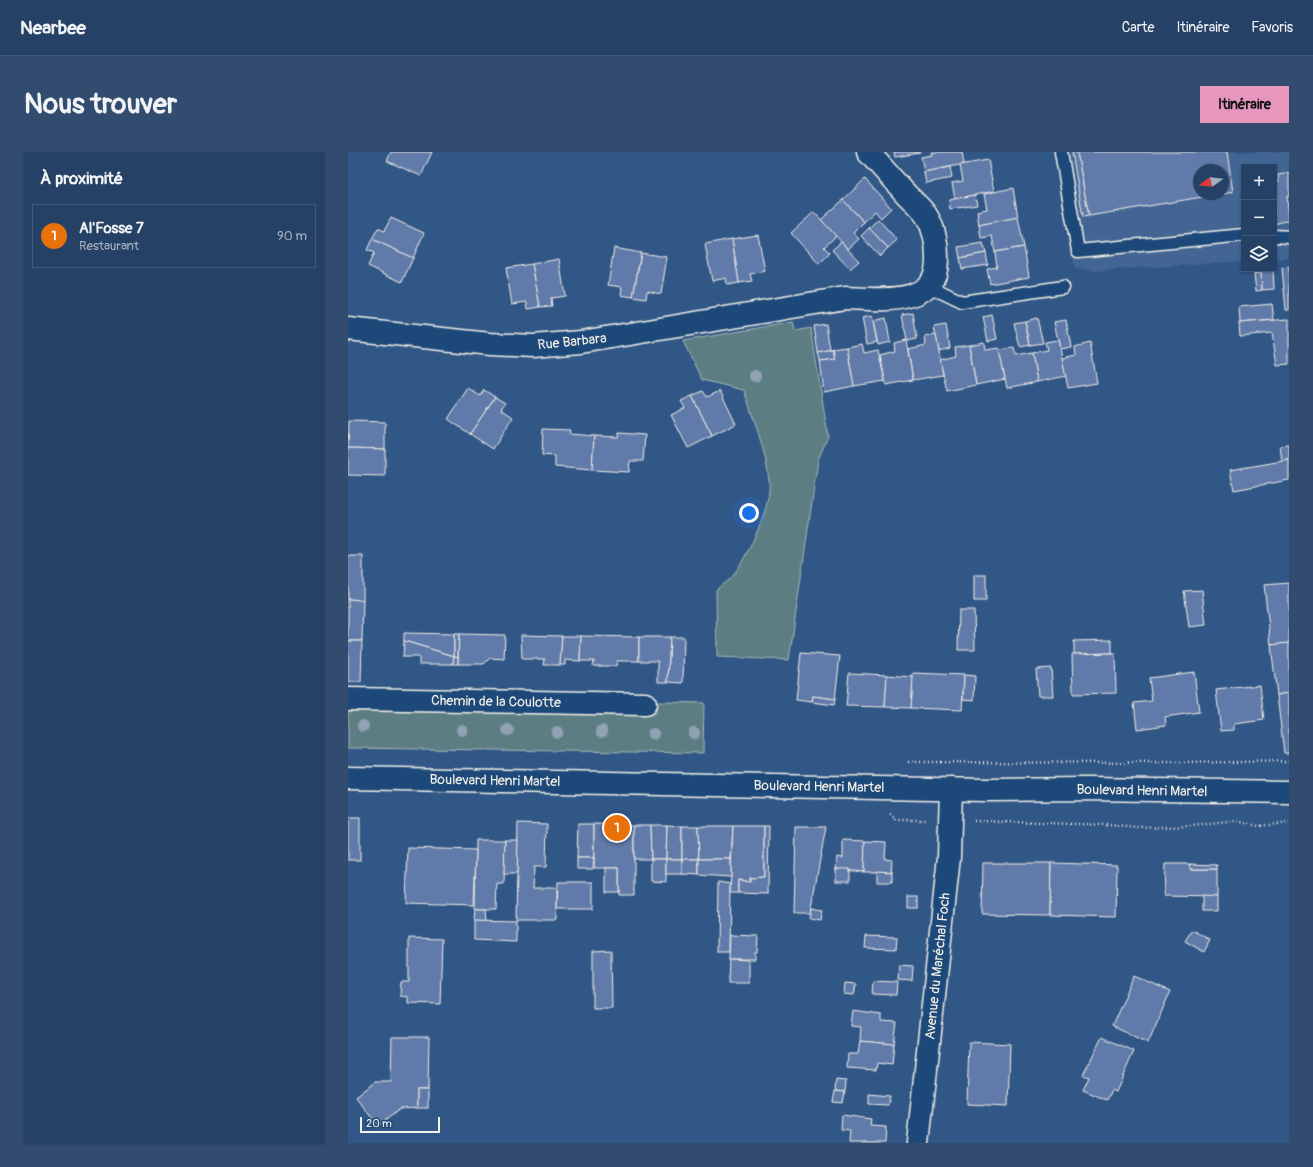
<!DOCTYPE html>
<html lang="fr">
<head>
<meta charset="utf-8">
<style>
	:root { --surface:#254165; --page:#314c6e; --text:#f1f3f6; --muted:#a3afbf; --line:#425a79; --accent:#e797bd }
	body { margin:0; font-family:Pangolin,sans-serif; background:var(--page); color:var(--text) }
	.controls { position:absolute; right:12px; top:12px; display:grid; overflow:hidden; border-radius:0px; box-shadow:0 1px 3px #0004 }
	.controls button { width:36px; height:36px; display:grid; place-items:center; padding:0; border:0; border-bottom:1px solid var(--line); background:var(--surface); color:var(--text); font:20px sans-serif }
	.compass { position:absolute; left:845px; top:12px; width:36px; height:36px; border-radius:50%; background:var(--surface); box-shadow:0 1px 3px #0004; rotate:255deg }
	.scale { position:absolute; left:12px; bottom:10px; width:80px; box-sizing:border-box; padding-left:4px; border:2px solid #f4f1e8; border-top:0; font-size:11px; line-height:14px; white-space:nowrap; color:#f4f1e8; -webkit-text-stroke:3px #1f4a7a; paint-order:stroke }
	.you { position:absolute; left:401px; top:361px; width:14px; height:14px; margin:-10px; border:3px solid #fff; border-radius:50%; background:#1a73e8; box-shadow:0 0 0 6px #1a73e833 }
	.badge { display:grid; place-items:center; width:26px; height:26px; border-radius:50%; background:var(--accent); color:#fff; font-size:13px; font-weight:700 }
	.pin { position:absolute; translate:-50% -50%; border:2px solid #fff; box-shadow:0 1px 4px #0006 }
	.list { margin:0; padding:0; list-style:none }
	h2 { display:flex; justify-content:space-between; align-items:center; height:52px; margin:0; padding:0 16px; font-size:17px }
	h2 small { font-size:13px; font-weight:400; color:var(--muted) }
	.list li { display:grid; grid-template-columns:26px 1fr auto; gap:12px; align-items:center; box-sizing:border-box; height:64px; margin:0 8px 8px; padding:0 8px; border:1px solid var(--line); border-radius:0px }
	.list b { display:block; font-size:15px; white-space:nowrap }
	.list p { margin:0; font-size:13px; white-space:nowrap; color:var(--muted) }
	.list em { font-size:13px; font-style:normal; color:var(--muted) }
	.icon { flex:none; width:22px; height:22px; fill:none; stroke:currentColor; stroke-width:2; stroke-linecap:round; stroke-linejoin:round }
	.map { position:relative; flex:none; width:941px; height:991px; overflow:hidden; border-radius:0px }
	header { display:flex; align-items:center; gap:24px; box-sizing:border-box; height:56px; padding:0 20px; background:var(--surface); border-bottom:1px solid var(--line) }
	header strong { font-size:19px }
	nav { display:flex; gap:22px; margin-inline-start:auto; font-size:14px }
	.intro { display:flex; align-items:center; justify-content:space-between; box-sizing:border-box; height:96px; padding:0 24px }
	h1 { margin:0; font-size:28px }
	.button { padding:10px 18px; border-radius:0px; background:var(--accent); color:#111; font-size:14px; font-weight:700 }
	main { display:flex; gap:24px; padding:0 24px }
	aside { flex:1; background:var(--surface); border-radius:0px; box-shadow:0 1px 3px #0004 }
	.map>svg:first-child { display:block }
</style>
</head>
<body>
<header>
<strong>Nearbee</strong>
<nav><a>Carte</a><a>Itinéraire</a><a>Favoris</a></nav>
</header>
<div class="intro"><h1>Nous trouver</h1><a class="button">Itinéraire</a></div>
<main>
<aside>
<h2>À proximité<small></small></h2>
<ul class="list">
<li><span class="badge" style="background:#e8710a">1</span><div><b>Al'Fosse 7</b><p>Restaurant</p></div><em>90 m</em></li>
</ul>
</aside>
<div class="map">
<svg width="941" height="991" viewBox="0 0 941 991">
	<rect width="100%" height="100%" fill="#315787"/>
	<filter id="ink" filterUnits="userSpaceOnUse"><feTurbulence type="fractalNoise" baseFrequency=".025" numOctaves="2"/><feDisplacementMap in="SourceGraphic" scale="8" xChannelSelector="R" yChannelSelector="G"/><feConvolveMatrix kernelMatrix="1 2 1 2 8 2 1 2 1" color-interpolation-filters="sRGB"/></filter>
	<g filter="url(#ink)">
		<path fill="#436593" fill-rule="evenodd" d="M706,0H941V106L926,107V15H896V109L747,119L727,117ZM851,18H875V42H851Z"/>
		<g fill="#5c7e83" stroke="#a8b8b6">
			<path d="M445,170L447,179L463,176L480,284L470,308L441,508L369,505L368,438C373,433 381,428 386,422C401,401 424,354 421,329C418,298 405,267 396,238L354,228L335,189Z"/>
			<polygon points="309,550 356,551 355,601 0,596 0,556 308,562"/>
		</g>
		<g fill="#607aa9" stroke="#f4f1e8">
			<polygon points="43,0 84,0 73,24 39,9"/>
			<polygon points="546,0 572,0 572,1 547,5"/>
			<polygon points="583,0 614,0 616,12 576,20 573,5 584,3"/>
			<polygon points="724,0 729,0 741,64 735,65"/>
			<polygon points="729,0 879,0 885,40 875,42 875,18 851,18 851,42 872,42 741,64"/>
			<polygon points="640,8 646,39 607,47 604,31 615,29 612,13"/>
			<polygon points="602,15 604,26 578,31 576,20"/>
			<polygon points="941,21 941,44 939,44 941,68 926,72 926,30 931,29 930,23"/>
			<polygon points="517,27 543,56 533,66 527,59 516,70 495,48"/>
			<polygon points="665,36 670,65 631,73 629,59 639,57 636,42"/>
			<polygon points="627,43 629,53 602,57 601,48"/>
			<polygon points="495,48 516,70 505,81 511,87 500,97 473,68"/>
			<polygon points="466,60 488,84 476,95 482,101 471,112 443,81"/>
			<polygon points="670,65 676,95 647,100 644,84 633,86 631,73"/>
			<polygon points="43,66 76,81 65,106 24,87 30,76 36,79"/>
			<polygon points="530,67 549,88 540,96 521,76"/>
			<polygon points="521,76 540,96 532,104 513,84"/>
			<polygon points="410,83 417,119 402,122 404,129 391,131 384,87"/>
			<polygon points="24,87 65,106 54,130 20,114 26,101 19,98"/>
			<polygon points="384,87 391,131 379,133 378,126 364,129 357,92"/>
			<polygon points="493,90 511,109 502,117 484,98"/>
			<polygon points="635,91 638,101 612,106 610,95"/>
			<polygon points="676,95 681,125 642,132 639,117 649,115 647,100"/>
			<polygon points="266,96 293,101 285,145 273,143 274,135 260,133"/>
			<polygon points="293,101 319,105 313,142 299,139 298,147 285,145"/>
			<polygon points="638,101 640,113 614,117 612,106"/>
			<polygon points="211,107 217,144 203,146 204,154 192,155 184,112"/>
			<polygon points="184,112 192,155 180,157 179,150 164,152 158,116"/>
			<polygon points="941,115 941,158 938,158 934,116"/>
			<polygon points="906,117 925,117 926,137 914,138 913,121 906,122"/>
			<polygon points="913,121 914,138 908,139 906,122"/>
			<polygon points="924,152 926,168 892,171 891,155"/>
			<polygon points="565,161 569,187 559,189 554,163"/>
			<polygon points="644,163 649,187 640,189 635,165"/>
			<polygon points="524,164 529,190 519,192 514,166"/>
			<polygon points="538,166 542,190 530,193 525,169"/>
			<polygon points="689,166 695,191 682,193 677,169"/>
			<polygon points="941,167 941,212 929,213 924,181 892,184 891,171"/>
			<polygon points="718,168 723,195 712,197 706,170"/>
			<polygon points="677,169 682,193 672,195 666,171"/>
			<polygon points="478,172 482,198 485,198 470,201 466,174"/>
			<polygon points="598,173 602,196 591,199 586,175"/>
			<polygon points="588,183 595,223 565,228 560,197 578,193 577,185"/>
			<polygon points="558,188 565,228 538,233 532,203 547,199 546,191"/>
			<polygon points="710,188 718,224 689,230 684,201 699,198 697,190"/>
			<polygon points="636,190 637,198 651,196 657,227 628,233 621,193"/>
			<polygon points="742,191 749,231 720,236 714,206 728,203 727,195"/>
			<polygon points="514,192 516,201 530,198 537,229 506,234 499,195"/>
			<polygon points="621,193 628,233 599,239 592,208 608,204 607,195"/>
			<polygon points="499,195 506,234 476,240 472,209 487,207 485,197"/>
			<polygon points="666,196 668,204 684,201 689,230 659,236 651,198"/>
			<polygon points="485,198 487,207 472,209 470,201"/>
			<polygon points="120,236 132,244 136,238 147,245 122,282 100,267"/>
			<polygon points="355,239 359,245 372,239 388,272 364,284 344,244"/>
			<polygon points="344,244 364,284 340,296 323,263 337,256 333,249"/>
			<polygon points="147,245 157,251 153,257 165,265 145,297 122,282"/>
			<polygon points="1,269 37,270 37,297 0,296"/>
			<polygon points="195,277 222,278 221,282 246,284 244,318 207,315 207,304 194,303"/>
			<polygon points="271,281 297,283 295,309 282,309 281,320 244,318 246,284 270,285"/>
			<polygon points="941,293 941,308 934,309 932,294"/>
			<polygon points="0,296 37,297 37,324 0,323"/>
			<polygon points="941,308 941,328 886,338 882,318"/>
			<polygon points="0,404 15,404 15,448 0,447"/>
			<rect x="626" y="423" width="12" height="26"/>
			<polygon points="941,431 941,491 923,493 916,433"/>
			<polygon points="854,438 858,473 841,475 836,439"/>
			<polygon points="0,447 15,448 14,489 0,489"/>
			<polygon points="611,458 626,458 627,498 610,498"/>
			<polygon points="56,481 106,482 106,504 56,489"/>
			<polygon points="106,482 111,482 110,505 106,504"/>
			<polygon points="111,482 157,483 156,507 142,506 136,512 110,512"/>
			<polygon points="173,483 214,484 212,513 196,513 197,507 174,507"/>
			<polygon points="214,484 233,484 232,509 217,508 217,513 212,513"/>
			<polygon points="233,484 291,485 291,509 269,509 268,514 245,514 246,509 232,509"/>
			<polygon points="291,485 322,485 320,530 310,530 310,509 291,509"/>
			<polygon points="322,485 336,485 335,531 320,530"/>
			<polygon points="764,488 764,501 726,502 726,489"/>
			<polygon points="0,489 14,489 13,530 0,530"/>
			<polygon points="56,489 106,504 105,512 71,512 71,505 55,505"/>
			<polygon points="941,491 941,541 929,543 923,493"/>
			<polygon points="453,501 492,504 487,547 465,544 464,550 448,548"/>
			<polygon points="767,501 768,541 725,542 724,502"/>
			<polygon points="106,504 110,505 110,512 105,512"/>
			<polygon points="703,516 705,544 690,544 688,517"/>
			<polygon points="846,520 851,560 817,565 818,573 789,577 786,551 804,549 801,526"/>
			<polygon points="501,521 539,523 537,555 498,554"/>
			<polygon points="565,521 616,523 614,558 563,556"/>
			<polygon points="539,523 565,525 563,556 537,555"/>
			<polygon points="616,523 627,524 626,548 615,547"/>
			<polygon points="912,533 916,568 886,572 886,578 873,579 868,538"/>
			<polygon points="941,541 941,601 936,601 929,543"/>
			<polygon points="465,544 487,547 486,553 464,550"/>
			<rect x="0" y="666" width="12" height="42"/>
			<polygon points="170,671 199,672 198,715 186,715 185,736 209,736 209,768 168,768"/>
			<polygon points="230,672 246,672 246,706 229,706"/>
			<polygon points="246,672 286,673 286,743 271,743 271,716 246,716"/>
			<polygon points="286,673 302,673 303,707 286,707"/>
			<polygon points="302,673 319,673 318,707 303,707"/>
			<polygon points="319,673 334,674 334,707 318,707"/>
			<polygon points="334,674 350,674 351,707 334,707"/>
			<polygon points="350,674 385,674 383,707 351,707"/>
			<polygon points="385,674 416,674 416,725 402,726 402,730 390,728 390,741 382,741"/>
			<polygon points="416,674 421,674 420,742 390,741 390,728 402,730 402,726 416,725"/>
			<polygon points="448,675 478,675 462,761 446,761"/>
			<polygon points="128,688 157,688 156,732 149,732 148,757 127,757"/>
			<polygon points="157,688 170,688 169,722 156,722"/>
			<polygon points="495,688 517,689 516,720 488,717 489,705 495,706"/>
			<polygon points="517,689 538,690 537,707 544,708 543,720 516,720"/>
			<polygon points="60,696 128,698 126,753 58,751"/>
			<polygon points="229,706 246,706 245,717 229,717"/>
			<polygon points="303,707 318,707 318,730 303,729"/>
			<rect x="318" y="707" width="16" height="15"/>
			<polygon points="334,707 351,707 351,723 334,722"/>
			<polygon points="351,707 383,707 383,725 351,723"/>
			<polygon points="635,711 703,711 702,763 634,762"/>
			<polygon points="703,711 769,713 768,765 702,763"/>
			<polygon points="817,712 842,712 842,717 869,717 869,745 816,744"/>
			<polygon points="842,712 869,713 869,717 842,717"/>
			<rect x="258" y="716" width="13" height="24"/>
			<rect x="488" y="717" width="14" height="12"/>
			<polygon points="544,718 544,730 529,730 529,719 543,720"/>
			<polygon points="210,730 245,730 245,757 209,757"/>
			<polygon points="370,730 382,732 381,800 369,800"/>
			<polygon points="854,744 869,745 869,759 854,759"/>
			<rect x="560" y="745" width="10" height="11"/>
			<polygon points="463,756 474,758 472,768 461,766"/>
			<polygon points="127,757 138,757 139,769 126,768"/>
			<polygon points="126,768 168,769 168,790 126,788"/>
			<polygon points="844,778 862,788 856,800 837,789"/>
			<polygon points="382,783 410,784 409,800 407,800 407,807 381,807"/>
			<polygon points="518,784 549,785 548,797 517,796"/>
			<polygon points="61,786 94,787 92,852 60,851 60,845 52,844 53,830 61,830"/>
			<polygon points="263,798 264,856 245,856 245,799"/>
			<polygon points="381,807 401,808 401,831 380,831"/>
			<polygon points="551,813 565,814 564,829 550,828"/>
			<polygon points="786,824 822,840 800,891 764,874"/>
			<polygon points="525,829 549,830 548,843 524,842"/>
			<polygon points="497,831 508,832 506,843 496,842"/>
			<polygon points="505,859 533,863 533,870 549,871 546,892 512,889 513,875 503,874"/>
			<polygon points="44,885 81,885 80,938 69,938 69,956 52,957 30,974 8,945 27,930 43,930"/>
			<polygon points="754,885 786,899 768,940 764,938 759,948 735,938 741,925 735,923"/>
			<polygon points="512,889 546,892 544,913 529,911 528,918 499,916 500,902 510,902"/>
			<polygon points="621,890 662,892 660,954 619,952"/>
			<polygon points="488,928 498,929 497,940 487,939"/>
			<rect x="69" y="938" width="11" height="18"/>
			<polygon points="487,939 497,940 495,951 485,950"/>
			<polygon points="521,942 542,944 540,953 521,952"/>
			<polygon points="494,963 523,967 522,974 538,975 537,991 501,991 502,979 493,978"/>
		</g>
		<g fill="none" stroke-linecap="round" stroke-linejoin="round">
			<g stroke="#f4f1e8" stroke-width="15">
				<g id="service">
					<polyline points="713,0 730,99 896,83"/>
					<polyline points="926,84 941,85"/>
					<polyline points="581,134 614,150 715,135"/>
				</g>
			</g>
			<g stroke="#f4f1e8" stroke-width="25">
				<g id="minor">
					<path d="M0,177L142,192L185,194L233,190L288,181L497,146C530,147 590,156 589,107C589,91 587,77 578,63C573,56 565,49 559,43C546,29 533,14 520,0"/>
					<polyline points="0,547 297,552"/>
					<polyline points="570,991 601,705 603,637"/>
				</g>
			</g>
			<g stroke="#f4f1e8" stroke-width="25">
				<polyline id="secondary" points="0,626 638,638 738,637 941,640"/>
			</g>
			<g stroke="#f4f1e8" stroke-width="2.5" stroke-dasharray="1 3" stroke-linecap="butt">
				<polyline points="560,610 832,611 941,609"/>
				<polyline points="542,662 548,668 577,668"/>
				<polyline points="626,669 761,673 790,676 844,674 889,669 910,674 941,671"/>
			</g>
			<use href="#service" stroke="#1f4a7a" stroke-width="12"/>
			<use href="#minor" stroke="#1f4a7a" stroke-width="22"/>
			<use href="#secondary" stroke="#1f4a7a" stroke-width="22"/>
		</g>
		<g fill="#90a2b4">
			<circle cx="407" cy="224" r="6"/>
			<circle cx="15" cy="574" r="6"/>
			<circle cx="114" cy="578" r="6"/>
			<circle cx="160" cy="578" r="6"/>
			<circle cx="254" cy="579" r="6"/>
			<circle cx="209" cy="580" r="6"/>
			<circle cx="346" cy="581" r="6"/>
			<circle cx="305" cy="582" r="6"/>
		</g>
	</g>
	<g text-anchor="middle" stroke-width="3" stroke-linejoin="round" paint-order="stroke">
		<g font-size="14" fill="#f4f1e8" stroke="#1f4a7a">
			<text transform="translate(224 189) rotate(-6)" y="5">Rue Barbara</text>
			<text transform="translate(148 549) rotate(1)" y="5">Chemin de la Coulotte</text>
			<text transform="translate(147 628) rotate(1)" y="5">Boulevard Henri Martel</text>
			<text transform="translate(471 634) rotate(1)" y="5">Boulevard Henri Martel</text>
			<text transform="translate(794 638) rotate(1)" y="5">Boulevard Henri Martel</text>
			<text transform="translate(589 814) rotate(-84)" y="5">Avenue du Maréchal Foch</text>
		</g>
	</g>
</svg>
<div class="controls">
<button>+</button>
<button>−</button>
<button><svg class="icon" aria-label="layers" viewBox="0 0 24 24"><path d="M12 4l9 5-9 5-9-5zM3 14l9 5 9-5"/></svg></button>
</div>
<svg class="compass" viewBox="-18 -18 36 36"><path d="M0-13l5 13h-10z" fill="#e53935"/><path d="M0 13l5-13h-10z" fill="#a3afbf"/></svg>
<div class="scale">20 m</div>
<div class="you"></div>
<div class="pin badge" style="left:269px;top:676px;background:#e8710a">1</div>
</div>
</main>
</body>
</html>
